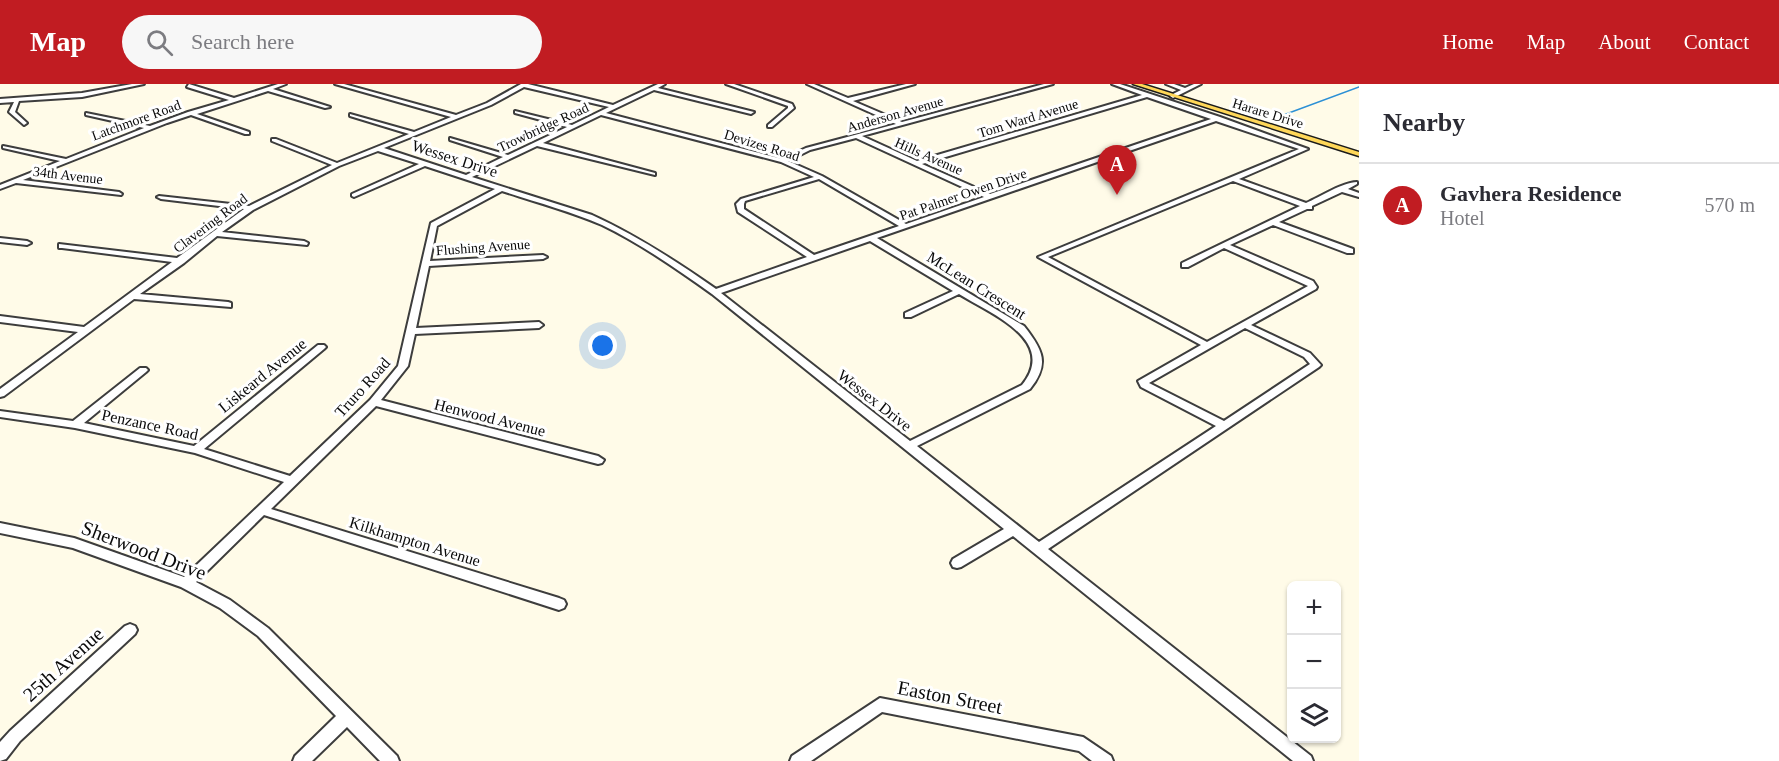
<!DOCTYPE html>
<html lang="en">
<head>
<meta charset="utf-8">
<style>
	:root { --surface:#fff; --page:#f7f7f7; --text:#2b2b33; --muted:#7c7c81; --line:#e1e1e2; --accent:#c11c22 }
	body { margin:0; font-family:"Times New Roman",serif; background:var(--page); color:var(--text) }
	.controls { position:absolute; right:18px; bottom:18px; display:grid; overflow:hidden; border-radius:9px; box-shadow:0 2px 4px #0004 }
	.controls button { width:54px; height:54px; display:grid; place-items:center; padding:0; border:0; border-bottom:2px solid var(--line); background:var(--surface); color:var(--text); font:30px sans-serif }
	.you { position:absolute; left:603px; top:262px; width:21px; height:21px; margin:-15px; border:4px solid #fff; border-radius:50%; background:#1a73e8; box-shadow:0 0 0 9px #1a73e833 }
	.badge { display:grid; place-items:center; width:39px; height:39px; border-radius:50%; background:var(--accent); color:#fff; font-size:20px; font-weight:700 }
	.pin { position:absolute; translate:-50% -50px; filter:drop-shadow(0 2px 3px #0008) }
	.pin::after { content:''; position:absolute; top:32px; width:21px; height:18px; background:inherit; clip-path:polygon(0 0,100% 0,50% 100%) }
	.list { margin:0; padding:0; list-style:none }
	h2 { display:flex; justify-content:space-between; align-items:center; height:78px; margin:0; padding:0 24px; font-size:26px }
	h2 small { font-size:20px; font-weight:400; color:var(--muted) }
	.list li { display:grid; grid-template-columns:39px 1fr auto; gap:18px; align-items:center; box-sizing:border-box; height:84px; padding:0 24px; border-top:2px solid var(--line) }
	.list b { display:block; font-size:22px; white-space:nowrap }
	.list p { margin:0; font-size:20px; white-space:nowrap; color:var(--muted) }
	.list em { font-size:20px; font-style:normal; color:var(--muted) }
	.icon { flex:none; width:33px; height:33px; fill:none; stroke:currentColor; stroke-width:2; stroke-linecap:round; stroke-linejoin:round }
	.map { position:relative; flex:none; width:1359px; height:677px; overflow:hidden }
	header { display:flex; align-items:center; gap:36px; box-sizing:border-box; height:84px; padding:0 30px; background:var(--accent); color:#fff }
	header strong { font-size:28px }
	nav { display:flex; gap:33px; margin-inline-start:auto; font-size:21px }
	.search { width:420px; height:54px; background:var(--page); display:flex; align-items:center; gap:15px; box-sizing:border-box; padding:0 21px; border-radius:33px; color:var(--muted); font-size:22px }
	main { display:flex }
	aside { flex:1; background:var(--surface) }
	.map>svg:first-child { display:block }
</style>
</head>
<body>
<header>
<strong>Map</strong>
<div class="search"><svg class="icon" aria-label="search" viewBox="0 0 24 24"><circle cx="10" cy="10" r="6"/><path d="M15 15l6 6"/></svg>Search here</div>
<nav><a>Home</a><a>Map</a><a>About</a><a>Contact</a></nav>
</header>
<main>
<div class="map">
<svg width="1359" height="677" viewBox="0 0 1359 677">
	<rect width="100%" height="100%" fill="#fffbe8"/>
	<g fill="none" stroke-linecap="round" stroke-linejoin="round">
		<polyline stroke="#2c90d5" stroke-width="1.5" points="1278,33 1359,3"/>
		<g stroke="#3d3d3d" stroke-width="4">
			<g id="minor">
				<polygon points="132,0 144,0 82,13 19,17 15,28 27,39 24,41 9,28 14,18 0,19 0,15 82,9"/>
				<polygon points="189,0 234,14 278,0 286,0 273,5 330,23 325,24 268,7 197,30 249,48 249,50 245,50 191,31 167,39 23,96 119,108 122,110 121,111 16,99 0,105 0,101 60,77 3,64 3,62 66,75 144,44 86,31 86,29 150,42 188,28 229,16 187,3"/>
				<path d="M335,0H344L456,31L487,19L521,0H528L613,21L658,0H665L658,4L754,28L751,30L654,6L606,29L782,75L806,64L896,40L807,0H814L848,14L906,0H915L853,17L902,38L1044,0H1053L862,52L917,77L1142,11L1112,0H1120L1220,33L1308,65L1239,95L1306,119C1320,113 1343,98 1357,98V100L1348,105L1359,109V113L1342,108L1312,122V125H1307L1279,138L1353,165V169H1347L1273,141L1230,161L1313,197L1317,203L1316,205L1251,241L1310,269L1321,281L1319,283L1048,465L1311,672L1313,677H1293L1013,452L961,483L957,484L953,483L951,479L953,475L1004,445L712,210C677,185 641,160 602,141C570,127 535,118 502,107L437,142L430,177L543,171L547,173L543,175L429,182L416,244L539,238L543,241L539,244L415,250L408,282L381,316L598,372L604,376L602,379L598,380L376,322L271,425L559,514L564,516L566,520L564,524L559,526L264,431L196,498L230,516L268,544L397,672L399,677H380L347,643L312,677H293L295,672L336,632L258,552L220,524L181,503L73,464L0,449V439L74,454L184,493L284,398L195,369L75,344L0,333V327L73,337L140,284H146L148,286L146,288L84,339L194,362L318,261H324L326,263L324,265L204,365L290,392L370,316L398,282L431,139L495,105L425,82L354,113L352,112V110L419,80L378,67L339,82L253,126L222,148L304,157L308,159L307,161L217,152L184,179L140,210L228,218L231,219V223L134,215L4,312L0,313V305L78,248L0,238V232L84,243L172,178L62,164H59V160L177,174L244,125L161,115L157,113L159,112L249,122L332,81L272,57V55H276L337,79L409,50L350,32V30L414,48L451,33ZM524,3L609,23L572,41L515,27V29L567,43L508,71L450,54V56L503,73L466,91L384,64L491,21ZM1147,13L1211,35L990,110L922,80ZM601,31L781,78L814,93L741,115L736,120L738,128L807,173L716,205C676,177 636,151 592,131L472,93L537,62L655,91V89L543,59ZM1216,37L1299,65L1038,173L1201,261L1138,297L1141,303L1216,342L1039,458L917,362L1030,305C1050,280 1043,266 1024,242L877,154ZM856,54L984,113L906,140L822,92L788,77L810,66ZM819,95L899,142L814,171L744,125V120L745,117ZM1233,97L1300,122L1182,179V183H1188L1224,164L1308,202L1207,258L1048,173ZM870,157L953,207L905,229V233H911L959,210C989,229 1059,256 1022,301L910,357L721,209ZM1245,244L1304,273L1310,280L1224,337L1149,299Z"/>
				<polygon points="726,0 734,0 792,20 794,24 772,43 768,43 768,41 788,24 788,22"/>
				<polygon points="1166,0 1174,0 1185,4 1194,0 1201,0 1173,14 1170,12 1171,11 1181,6"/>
				<polygon points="0,154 27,157 31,159 27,161 0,158"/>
				<polygon points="130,540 135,542 137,546 135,550 20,657 6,675 0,677 0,658 10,647 125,542"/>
				<polygon points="880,614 1083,653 1111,672 1113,677 1092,677 1079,667 882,628 811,677 790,677 792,672"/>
			</g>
		</g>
		<g stroke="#1b1b1b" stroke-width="3">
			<polygon id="major" points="1133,0 1142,0 1359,68 1359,72"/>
		</g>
		<use href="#minor" fill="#fff" fill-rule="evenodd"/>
		<use href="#major" fill="#ffd758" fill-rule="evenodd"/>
	</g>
	<g text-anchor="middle" stroke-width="6" stroke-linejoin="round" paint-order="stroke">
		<g font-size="14" fill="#0a0a0a" stroke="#fff">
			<text transform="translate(1268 29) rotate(17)" y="5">Harare Drive</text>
			<text transform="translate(895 30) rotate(-16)" y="5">Anderson Avenue</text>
			<text transform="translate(1028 34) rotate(-17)" y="5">Tom Ward Avenue</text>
			<text transform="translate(136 36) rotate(-20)" y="5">Latchmore Road</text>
			<text transform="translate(543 43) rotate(-25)" y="5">Trowbridge Road</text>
			<text transform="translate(762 61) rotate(17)" y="5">Devizes Road</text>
			<text transform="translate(929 72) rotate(24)" y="5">Hills Avenue</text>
			<text transform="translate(68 91) rotate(7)" y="5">34th Avenue</text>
			<text transform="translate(963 110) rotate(-19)" y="5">Pat Palmer Owen Drive</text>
			<text transform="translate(210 139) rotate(-37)" y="5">Clavering Road</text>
			<text transform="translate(483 163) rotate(-4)" y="5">Flushing Avenue</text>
		</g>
		<g font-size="16" fill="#0a0a0a" stroke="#fff">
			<text transform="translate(455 74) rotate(18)" y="6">Wessex Drive</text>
			<text transform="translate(977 201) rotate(32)" y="6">McLean Crescent</text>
			<text transform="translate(262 291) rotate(-39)" y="6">Liskeard Avenue</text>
			<text transform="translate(362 303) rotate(-48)" y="6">Truro Road</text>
			<text transform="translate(875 316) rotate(38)" y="6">Wessex Drive</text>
			<text transform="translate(490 333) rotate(14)" y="6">Henwood Avenue</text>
			<text transform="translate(150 340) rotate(12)" y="6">Penzance Road</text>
			<text transform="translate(415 457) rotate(17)" y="6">Kilkhampton Avenue</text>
		</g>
		<g font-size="20" fill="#0a0a0a" stroke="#fff">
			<text transform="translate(144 466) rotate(21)" y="7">Sherwood Drive</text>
			<text transform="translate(63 580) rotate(-42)" y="7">25th Avenue</text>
			<text transform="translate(950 613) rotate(11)" y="7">Easton Street</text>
		</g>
	</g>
</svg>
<div class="controls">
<button>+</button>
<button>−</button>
<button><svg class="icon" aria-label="layers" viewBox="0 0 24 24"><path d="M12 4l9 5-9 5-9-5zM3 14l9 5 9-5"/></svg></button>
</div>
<div class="you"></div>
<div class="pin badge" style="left:1117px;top:111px">A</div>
</div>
<aside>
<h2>Nearby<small></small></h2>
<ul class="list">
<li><span class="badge">A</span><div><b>Gavhera Residence</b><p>Hotel</p></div><em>570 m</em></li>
</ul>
</aside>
</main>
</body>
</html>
